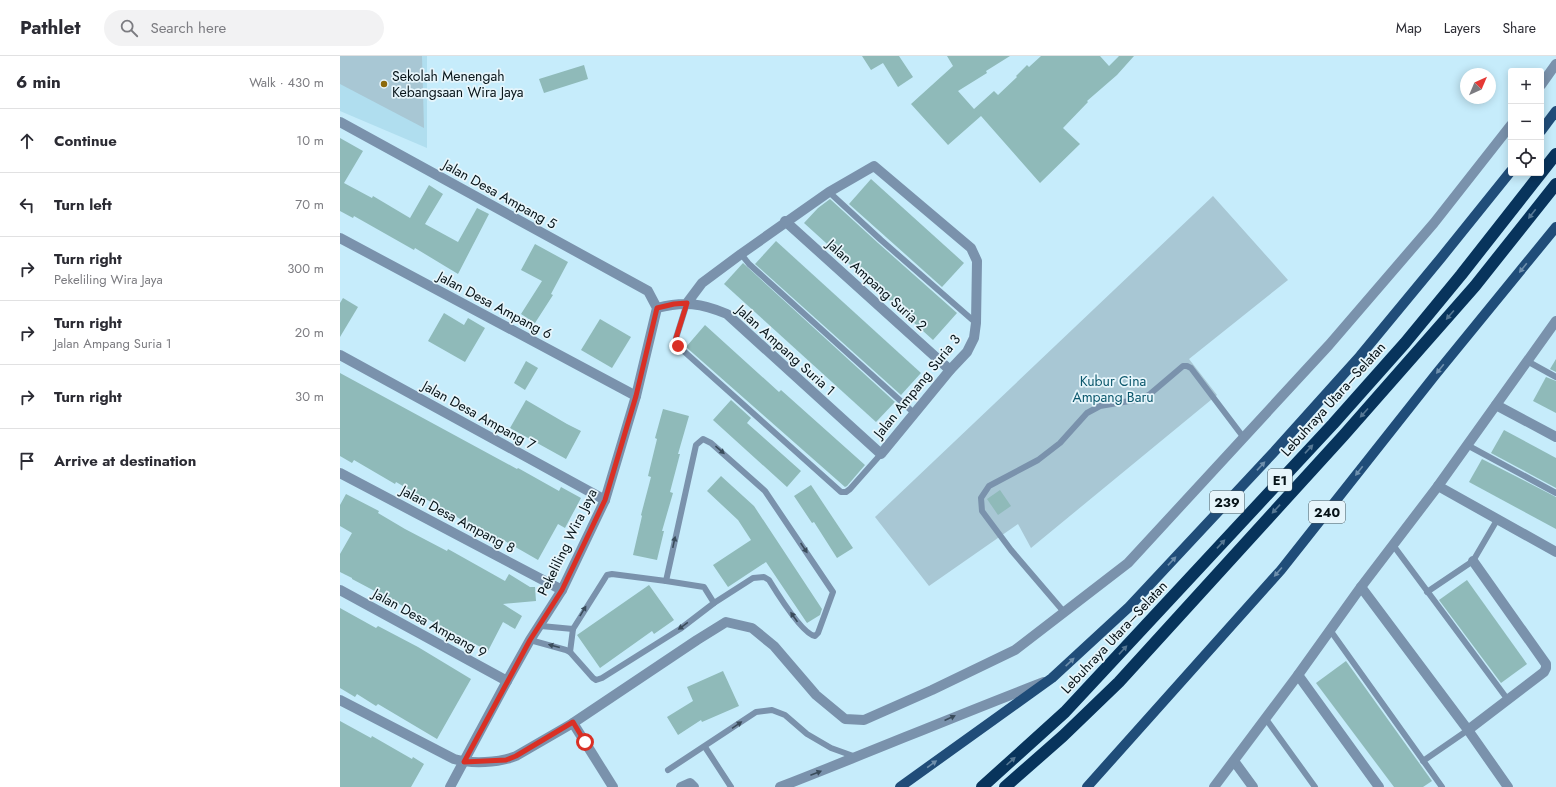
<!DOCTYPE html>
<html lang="en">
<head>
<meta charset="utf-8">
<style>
	:root { --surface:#fff; --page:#f2f2f3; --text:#2b2b33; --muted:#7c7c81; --line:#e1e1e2 }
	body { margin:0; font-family:Jost,sans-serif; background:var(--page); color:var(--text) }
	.controls { position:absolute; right:12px; top:12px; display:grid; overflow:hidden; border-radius:4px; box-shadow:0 2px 10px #0003 }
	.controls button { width:36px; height:36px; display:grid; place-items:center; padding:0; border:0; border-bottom:1px solid var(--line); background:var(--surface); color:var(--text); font:20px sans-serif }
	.compass { position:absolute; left:1120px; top:12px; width:36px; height:36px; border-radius:50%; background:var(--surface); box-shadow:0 2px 10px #0003; rotate:44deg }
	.stop { position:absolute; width:12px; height:12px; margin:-9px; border:3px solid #d93025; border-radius:50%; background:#fff }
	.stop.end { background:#d93025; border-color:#fff; box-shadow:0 1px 4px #0008 }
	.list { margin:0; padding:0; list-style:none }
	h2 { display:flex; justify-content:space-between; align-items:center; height:52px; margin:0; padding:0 16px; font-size:17px }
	h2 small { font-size:13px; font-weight:400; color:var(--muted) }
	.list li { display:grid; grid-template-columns:26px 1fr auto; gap:12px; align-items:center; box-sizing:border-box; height:64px; padding:0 16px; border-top:1px solid var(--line) }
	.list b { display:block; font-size:15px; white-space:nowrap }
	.list p { margin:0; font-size:13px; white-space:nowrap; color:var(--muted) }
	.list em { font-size:13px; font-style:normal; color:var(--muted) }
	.icon { flex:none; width:22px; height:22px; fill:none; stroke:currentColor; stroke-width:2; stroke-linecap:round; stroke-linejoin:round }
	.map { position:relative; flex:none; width:1216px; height:731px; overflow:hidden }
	header { display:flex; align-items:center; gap:24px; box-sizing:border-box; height:56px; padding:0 20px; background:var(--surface); border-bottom:1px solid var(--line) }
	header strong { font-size:19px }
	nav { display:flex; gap:22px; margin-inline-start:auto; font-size:14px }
	.search { width:280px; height:36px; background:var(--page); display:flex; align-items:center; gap:10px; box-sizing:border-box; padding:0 14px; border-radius:22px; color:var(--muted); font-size:15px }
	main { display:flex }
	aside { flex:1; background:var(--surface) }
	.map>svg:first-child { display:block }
</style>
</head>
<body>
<header>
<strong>Pathlet</strong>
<div class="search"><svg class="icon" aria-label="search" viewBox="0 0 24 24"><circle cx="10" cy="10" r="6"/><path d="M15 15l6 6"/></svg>Search here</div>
<nav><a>Map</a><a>Layers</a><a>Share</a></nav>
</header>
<main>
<aside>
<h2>6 min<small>Walk · 430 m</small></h2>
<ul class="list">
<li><svg class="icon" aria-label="ahead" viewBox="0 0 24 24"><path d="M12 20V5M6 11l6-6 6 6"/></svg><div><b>Continue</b></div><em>10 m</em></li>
<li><svg class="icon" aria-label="left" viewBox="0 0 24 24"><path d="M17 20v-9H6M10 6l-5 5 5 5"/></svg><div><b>Turn left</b></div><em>70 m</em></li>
<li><svg class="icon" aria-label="right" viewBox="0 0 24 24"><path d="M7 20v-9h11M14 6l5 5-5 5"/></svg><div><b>Turn right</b><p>Pekeliling Wira Jaya</p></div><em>300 m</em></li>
<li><svg class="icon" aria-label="right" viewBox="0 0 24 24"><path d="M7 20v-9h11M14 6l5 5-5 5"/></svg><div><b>Turn right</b><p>Jalan Ampang Suria 1</p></div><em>20 m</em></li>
<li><svg class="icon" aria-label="right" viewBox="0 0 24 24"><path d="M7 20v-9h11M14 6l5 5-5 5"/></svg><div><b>Turn right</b></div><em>30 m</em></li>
<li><svg class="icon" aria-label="arrive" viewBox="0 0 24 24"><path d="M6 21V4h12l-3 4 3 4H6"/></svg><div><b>Arrive at destination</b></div></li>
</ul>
</aside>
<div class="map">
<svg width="1216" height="731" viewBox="0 0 1216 731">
	<rect width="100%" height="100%" fill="#c6ecfb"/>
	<polygon fill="#b0deef" points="0,0 87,0 87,92 0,55"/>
	<g fill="#a8c7d4">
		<polygon points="0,0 82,0 84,72 0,28"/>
		<polygon points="873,140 948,224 849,303 877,339 691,492 678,468 589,530 535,461"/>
	</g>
	<g fill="#8fbab9">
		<polygon points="522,0 559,0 573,21 558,31 543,7 531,14"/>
		<polygon points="607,0 670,0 646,15 647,17 618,35 634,53 654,35 658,39 677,21 676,20 687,9 689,11 701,0 760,0 769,10 779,0 794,0 777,19 747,45 748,46 723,72 740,88 700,127 641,60 608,89 571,48 613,10"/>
		<polygon points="244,9 248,23 204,37 199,23"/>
		<polygon points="0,82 23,95 4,127 32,142 33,140 70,162 89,129 103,138 85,168 118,186 137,152 149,158 118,218 75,192 74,194 14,160 13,162 0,155"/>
		<polygon points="531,123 624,207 602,231 509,148"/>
		<polygon points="490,143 538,187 617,257 593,284 464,167 478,152"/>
		<polygon points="436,185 581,317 561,339 415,208"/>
		<polygon points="195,188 228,206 211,238 213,239 195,267 181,258 202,225 181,214"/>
		<polygon points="403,207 555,346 536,366 384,228"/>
		<polygon points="3,242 18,251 0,281 0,247"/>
		<polygon points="104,257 124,269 128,262 145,272 125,306 88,285"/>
		<polygon points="260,263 291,281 272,312 241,294"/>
		<polygon points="365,269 439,336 441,334 525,409 507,430 505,431 346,291"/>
		<polygon points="1216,303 1216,316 1210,313"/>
		<polygon points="186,305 198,312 185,334 174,327"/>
		<polygon points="0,317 177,413 178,412 219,435 221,431 241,442 225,472 218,468 198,504 158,481 158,482 136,471 136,472 56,426 55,428 14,404 12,407 0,400"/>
		<polygon points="1206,321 1216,325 1216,357 1193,345"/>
		<polygon points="186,344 227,368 241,375 226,403 170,372"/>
		<polygon points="391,344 411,362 407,367 461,415 447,431 373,364"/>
		<polygon points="323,353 349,360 338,398 340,398 330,436 333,437 322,475 324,475 317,504 293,499 302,460 301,459 311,421 308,420 317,383 315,382"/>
		<polygon points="1164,374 1216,402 1216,432 1151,397"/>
		<polygon points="1142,403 1216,441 1216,473 1129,426"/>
		<polygon points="381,420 414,450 482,553 480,559 467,567 426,506 388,531 373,509 411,484 398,464 367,435"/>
		<polygon points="471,429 513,492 497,502 474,466 472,467 454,440"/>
		<polygon points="660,434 671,450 658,459 647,443"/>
		<polygon points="6,438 39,455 38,457 65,473 107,495 108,493 165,525 169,518 190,531 195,531 196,545 163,548 182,560 175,573 163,566 148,595 12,523 12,522 0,516 0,498 12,477 0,470 0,449"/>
		<polygon points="1127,524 1187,608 1161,627 1099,544"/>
		<polygon points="309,529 334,564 314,578 312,575 260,612 237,579"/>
		<polygon points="0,552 36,572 38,570 78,591 131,623 97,683 38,648 36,650 17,638 15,641 0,632"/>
		<polygon points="1006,605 1092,725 1083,731 1054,731 976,627"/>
		<polygon points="383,615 399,650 362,666 361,664 338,679 327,661 353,645 347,631"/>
		<polygon points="0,665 31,682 32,680 72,703 73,701 84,708 71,731 0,731"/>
	</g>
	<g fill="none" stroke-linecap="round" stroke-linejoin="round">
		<g stroke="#7a92ac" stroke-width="6">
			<polyline points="489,136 541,184 636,267"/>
			<polyline points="401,198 409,208 574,357"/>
			<polyline points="347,247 336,282 336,286 338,290 501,436 506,436 510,433 541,398"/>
			<polyline points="1187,305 1216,321"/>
			<polyline points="1127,389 1216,437"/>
			<polyline points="1053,489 1168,644"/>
			<polyline points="1087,536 1133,505 1157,464"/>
			<polyline points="724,556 671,494 642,455 641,442 649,430 698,404 720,387 747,357 760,350 801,343 810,338 843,310 847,310 851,312 904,382"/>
			<polyline points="201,570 233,573 267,519 272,518 326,525 364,531 374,547"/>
			<polyline points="990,574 1102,731"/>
			<path d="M190,584L226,594L230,596L253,622L256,624L262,622L340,573L374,547L413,522L424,521L429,524C437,537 462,578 475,580L478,577L493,536L425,435L371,387L363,383L356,389L326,525"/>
			<polyline points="230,596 233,573"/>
			<polyline points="926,663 975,731"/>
			<polyline points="365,691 391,731"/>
			<polyline points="1083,705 1128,674"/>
			<polyline points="328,714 416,656 432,654 445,659 467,678 491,692 516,701"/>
		</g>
		<g stroke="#7a92ac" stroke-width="10">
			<polyline points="1201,29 1216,8"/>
			<polyline points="0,66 308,235 317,252 296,340 265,444 222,534 190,584 167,625 110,731"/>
			<polyline points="445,165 610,314"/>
			<polyline points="0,182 296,340"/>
			<path d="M317,252C344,245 361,247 387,258L541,398L610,314L627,296L634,282L636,267L637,205L631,192L534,110L489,136L401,198L362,227L347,247"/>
			<polyline points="0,299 265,444"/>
			<polyline points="1156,349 1216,381"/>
			<polyline points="0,417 222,534"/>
			<polyline points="1098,430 1216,496"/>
			<polyline points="1021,531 1128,674 1168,731"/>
			<polyline points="0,534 167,625"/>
			<polyline points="958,619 1039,731"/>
			<path d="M0,644L114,703C131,708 159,707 176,700L233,667L357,584L386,566L412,572L434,590L476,639L505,663L524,664L592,634L675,594L788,507L989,289L1094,167L1171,69"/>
			<polyline points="233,667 273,731"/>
			<polyline points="1128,674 1204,616 1206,612 1206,608 1133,505"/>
			<polyline points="894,705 913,731"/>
			<polyline points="341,731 350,727 354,731"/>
			<path d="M440,731C528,697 615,660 704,626"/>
			<polyline points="874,731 958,619 1021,531 1098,430 1216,265"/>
		</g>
		<g stroke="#204d79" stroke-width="10">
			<polyline points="1201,75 1216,55"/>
			<polyline points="560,731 712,622 789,551 933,397 1020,300 1101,202 1171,115"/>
			<polyline points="747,731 941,514 1096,318 1216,171"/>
		</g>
		<g stroke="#08345c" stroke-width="12">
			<polyline points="642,731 725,656 993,368 1065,287 1121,219 1216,98"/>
			<polyline points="665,731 723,680 779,626 1004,379 1135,230 1216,128"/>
		</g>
	</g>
	<defs><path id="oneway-solid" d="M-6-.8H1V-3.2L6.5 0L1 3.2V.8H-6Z"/></defs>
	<g fill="#567894">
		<use href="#oneway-solid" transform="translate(1192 158) rotate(128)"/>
		<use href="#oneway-solid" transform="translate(1110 259) rotate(131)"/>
		<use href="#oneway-solid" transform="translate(1024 357) rotate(132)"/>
		<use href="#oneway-solid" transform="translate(969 393) rotate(-47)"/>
		<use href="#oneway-solid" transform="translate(936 453) rotate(133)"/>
		<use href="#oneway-solid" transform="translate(881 488) rotate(-47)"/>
		<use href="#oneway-solid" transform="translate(783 594) rotate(-47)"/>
		<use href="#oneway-solid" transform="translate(671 705) rotate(-42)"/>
	</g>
	<g fill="#6f90ad">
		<use href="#oneway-solid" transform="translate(1183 212) rotate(129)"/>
		<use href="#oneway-solid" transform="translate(1100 313) rotate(129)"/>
		<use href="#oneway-solid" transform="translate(921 410) rotate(-47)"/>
		<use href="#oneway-solid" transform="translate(1019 415) rotate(128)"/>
		<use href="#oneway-solid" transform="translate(832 505) rotate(-47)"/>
		<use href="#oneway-solid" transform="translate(938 516) rotate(131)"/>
		<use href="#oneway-solid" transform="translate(730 606) rotate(-43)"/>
		<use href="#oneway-solid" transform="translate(592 708) rotate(-36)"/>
	</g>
	<g fill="#3a4c5b">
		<use href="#oneway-solid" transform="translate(380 394) rotate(41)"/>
		<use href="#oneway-solid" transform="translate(334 486) rotate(-78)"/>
		<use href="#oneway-solid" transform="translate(464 492) rotate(56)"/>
		<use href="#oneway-solid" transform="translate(243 555) rotate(-59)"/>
		<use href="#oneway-solid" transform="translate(454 561) rotate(-125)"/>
		<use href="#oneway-solid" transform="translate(343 570) rotate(144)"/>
		<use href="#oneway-solid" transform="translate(214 590) rotate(-165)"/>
		<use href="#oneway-solid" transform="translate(610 662) rotate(-24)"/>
		<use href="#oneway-solid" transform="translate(397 669) rotate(-34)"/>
		<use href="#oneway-solid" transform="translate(476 717) rotate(-21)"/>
	</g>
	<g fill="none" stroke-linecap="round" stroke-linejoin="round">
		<polyline stroke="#d93025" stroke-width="5" points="245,686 233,666 176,700 166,704 124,706 190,584 222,534 265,444 296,340 317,252 334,248 347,247 336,282 336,286 338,290"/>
	</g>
	<circle fill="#8c690b" stroke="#e6f5fb" stroke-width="1.5" cx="44" cy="28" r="4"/>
	<g text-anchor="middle" stroke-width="3.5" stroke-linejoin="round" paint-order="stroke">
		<g fill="#e6f5fb" stroke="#49575c" stroke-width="1">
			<rect x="928" y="413" width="24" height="22" rx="3"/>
			<rect x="870" y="435" width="34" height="22" rx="3"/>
			<rect x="969" y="445" width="36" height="22" rx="3"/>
		</g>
		<g font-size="13" font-weight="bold" fill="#061318">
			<text x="940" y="429">E1</text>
			<text x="887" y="451">239</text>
			<text x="987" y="461">240</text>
		</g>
		<g font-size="14" fill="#061318" stroke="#e6f5fb" text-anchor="start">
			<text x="52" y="25">Sekolah Menengah<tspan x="52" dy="16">Kebangsaan Wira Jaya</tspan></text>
		</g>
		<g font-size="14" fill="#061318" stroke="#e6f5fb">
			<text transform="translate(160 138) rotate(29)" y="5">Jalan Desa Ampang 5</text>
			<text transform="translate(537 229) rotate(42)" y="5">Jalan Ampang Suria 2</text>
			<text transform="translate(155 249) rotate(28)" y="5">Jalan Desa Ampang 6</text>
			<text transform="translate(446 294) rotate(42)" y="5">Jalan Ampang Suria 1</text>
			<text transform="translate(577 330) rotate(-51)" y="5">Jalan Ampang Suria 3</text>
			<text transform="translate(993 343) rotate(-48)" y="5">Lebuhraya Utara–Selatan</text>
			<text transform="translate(139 359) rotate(29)" y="5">Jalan Desa Ampang 7</text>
			<text transform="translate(118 463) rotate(28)" y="5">Jalan Desa Ampang 8</text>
			<text transform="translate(227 486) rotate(-64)" y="5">Pekeliling Wira Jaya</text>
			<text transform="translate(90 567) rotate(29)" y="5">Jalan Desa Ampang 9</text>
			<text transform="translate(774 581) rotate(-47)" y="5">Lebuhraya Utara–Selatan</text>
		</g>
		<g font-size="14" fill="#0b576c" stroke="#e6f5fb">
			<text x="773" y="330">Kubur Cina<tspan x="773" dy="16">Ampang Baru</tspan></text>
		</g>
	</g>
</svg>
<div class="controls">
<button>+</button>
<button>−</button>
<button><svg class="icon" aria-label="locate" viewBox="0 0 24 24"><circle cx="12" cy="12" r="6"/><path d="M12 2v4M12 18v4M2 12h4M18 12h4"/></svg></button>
</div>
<svg class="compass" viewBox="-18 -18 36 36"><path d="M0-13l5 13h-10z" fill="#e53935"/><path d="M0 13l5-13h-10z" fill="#7c7c81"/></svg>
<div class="stop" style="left:245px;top:686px"></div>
<div class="stop end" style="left:338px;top:290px"></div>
</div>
</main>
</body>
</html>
